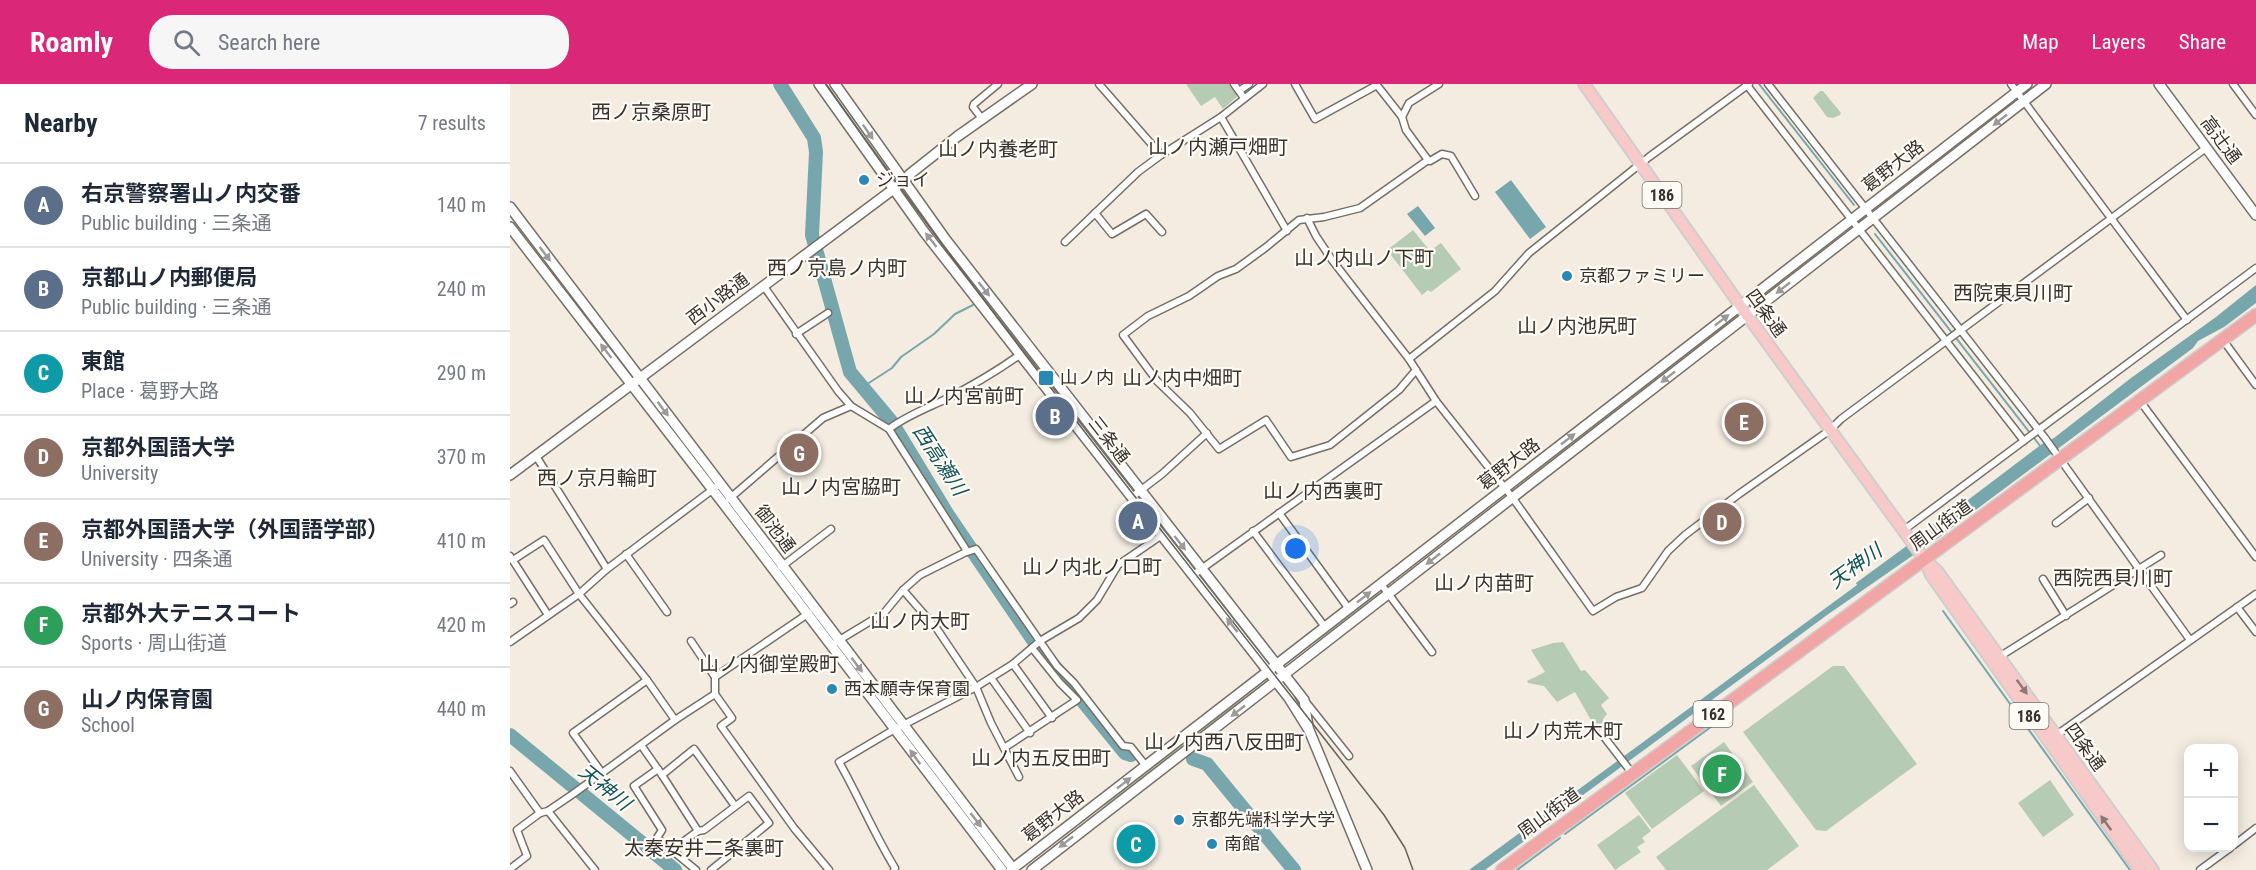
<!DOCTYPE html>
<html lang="en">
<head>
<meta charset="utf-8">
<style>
	:root { --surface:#fff; --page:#f6f6f7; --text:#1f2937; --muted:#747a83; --line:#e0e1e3; --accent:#db2777 }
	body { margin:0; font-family:"Roboto Condensed","Noto Sans JP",sans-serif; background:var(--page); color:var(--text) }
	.controls { position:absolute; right:18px; bottom:18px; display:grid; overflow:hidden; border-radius:12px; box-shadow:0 3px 15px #0003 }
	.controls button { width:54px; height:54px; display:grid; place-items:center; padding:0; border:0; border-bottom:2px solid var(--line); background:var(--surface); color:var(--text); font:30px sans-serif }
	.you { position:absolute; left:786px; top:465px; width:21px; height:21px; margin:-15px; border:4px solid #fff; border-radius:50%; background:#1a73e8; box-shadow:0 0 0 9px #1a73e833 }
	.badge { display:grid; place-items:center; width:39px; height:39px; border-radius:50%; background:var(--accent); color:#fff; font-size:20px; font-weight:700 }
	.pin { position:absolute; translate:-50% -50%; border:3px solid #fff; box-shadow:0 2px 6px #0006 }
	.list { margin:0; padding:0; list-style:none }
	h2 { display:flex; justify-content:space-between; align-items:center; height:78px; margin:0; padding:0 24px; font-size:26px }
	h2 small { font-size:20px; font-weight:400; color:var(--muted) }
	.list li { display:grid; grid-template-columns:39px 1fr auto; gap:18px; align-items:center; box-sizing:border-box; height:84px; padding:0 24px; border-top:2px solid var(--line) }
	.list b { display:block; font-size:22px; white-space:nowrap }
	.list p { margin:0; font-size:20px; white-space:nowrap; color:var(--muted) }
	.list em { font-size:20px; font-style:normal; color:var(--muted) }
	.icon { flex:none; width:33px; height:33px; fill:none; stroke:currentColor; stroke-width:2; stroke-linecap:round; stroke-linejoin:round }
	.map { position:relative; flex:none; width:1746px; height:786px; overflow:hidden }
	header { display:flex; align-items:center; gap:36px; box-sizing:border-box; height:84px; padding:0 30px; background:var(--accent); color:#fff }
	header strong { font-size:28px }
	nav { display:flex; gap:33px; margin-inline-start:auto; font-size:21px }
	.search { width:420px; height:54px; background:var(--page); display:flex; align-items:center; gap:15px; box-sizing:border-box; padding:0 21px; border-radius:24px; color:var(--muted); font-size:22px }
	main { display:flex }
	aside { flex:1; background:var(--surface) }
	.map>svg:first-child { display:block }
</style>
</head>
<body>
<header>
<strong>Roamly</strong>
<div class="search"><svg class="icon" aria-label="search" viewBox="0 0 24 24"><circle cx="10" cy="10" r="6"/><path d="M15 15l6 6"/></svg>Search here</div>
<nav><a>Map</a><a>Layers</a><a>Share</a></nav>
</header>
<main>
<aside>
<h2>Nearby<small>7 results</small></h2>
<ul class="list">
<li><span class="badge" style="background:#5c6f8a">A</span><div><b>右京警察署山ノ内交番</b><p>Public building · 三条通</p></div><em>140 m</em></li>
<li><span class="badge" style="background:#5c6f8a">B</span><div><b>京都山ノ内郵便局</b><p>Public building · 三条通</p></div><em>240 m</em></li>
<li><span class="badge" style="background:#0f9aa8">C</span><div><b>東館</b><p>Place · 葛野大路</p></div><em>290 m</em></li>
<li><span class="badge" style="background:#8d6e63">D</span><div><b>京都外国語大学</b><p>University</p></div><em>370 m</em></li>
<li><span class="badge" style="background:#8d6e63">E</span><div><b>京都外国語大学（外国語学部）</b><p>University · 四条通</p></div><em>410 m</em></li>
<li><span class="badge" style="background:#2e9e5b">F</span><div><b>京都外大テニスコート</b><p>Sports · 周山街道</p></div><em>420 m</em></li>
<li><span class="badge" style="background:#8d6e63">G</span><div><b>山ノ内保育園</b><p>School</p></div><em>440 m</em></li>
</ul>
</aside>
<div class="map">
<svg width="1746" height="786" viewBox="0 0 1746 786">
	<rect width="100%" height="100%" fill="#f4ece1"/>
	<g fill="#b6cbb4">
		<polygon points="676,0 721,0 728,12 713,25 705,13 691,22"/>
		<polygon points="1310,7 1313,7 1331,29 1330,31 1323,34 1317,33 1303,14"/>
		<polygon points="903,146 920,167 931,159 951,185 921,208 918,206 912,211 877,166"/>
		<polygon points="1164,285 1014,396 1123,313"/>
		<polygon points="868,509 869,510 836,538 783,573"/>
		<polygon points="1053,558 1071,587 1075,586 1099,614 1091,621 1097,630 1093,635 1093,639 1086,645 1065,608 1047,618 1034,602 1018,599 1017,597 1035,588 1021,566 1043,559"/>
		<polygon points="1323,582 1334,582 1407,680 1316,747 1306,746 1233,648"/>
		<polygon points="751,602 602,717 575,734 520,777 685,648"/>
		<polygon points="1214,658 1243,698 1211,722 1181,682"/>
		<polygon points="1167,671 1194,707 1142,745 1115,709"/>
		<polygon points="1540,696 1564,731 1533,753 1508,719"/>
		<polygon points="1244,701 1289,762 1257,786 1156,786 1146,773"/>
		<polygon points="1129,731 1141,747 1132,754 1135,758 1127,763 1131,768 1105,786 1087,761"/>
	</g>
	<g fill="#77a6ac">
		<polygon points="1001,96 1036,143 1020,155 985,108"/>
		<polygon points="908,122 925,144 915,152 897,130"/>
		<polygon points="1746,201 1746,219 1714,243 1688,257 1683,264 1428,454 1317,531 1054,725 1037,741 1035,739 1029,746 975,786 959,786 1347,501 1346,499 1417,447 1420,444 1418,441 1433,438 1458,416 1532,360 1544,354 1621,294 1706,233"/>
	</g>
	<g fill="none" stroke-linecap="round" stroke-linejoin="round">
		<g stroke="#77a6ac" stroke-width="2">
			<polyline points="1249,0 1344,121"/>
			<polyline points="1365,150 1531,363"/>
			<polyline points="351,304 382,284 391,273 424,250 445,230 463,221"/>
			<polyline points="1433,527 1620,786"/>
			<polyline points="1055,750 1213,634"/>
			<polyline points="1007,786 1050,754"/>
		</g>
		<g stroke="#77a6ac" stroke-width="14">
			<polyline points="270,0 304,54 306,68 302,151 340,288 381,337 438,431 523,556 615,669 621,671"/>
			<polyline points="0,651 165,786"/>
			<polyline points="683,675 697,680 784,786"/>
		</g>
		<g stroke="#766f66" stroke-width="9">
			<g id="street">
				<polyline points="589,0 651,71"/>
				<polyline points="724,0 734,14"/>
				<polyline points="785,0 805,35 867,1"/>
				<polyline points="866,0 892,33 896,46 918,76 850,124 814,133 789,136 755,164 726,185 708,192 679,212 638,232 613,251 647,297 680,329 709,365 756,336 781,373 820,361 889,306 906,286"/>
				<polyline points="1236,0 1514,357"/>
				<polyline points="1258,0 1535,354 1680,556"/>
				<polyline points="1501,0 1677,236"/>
				<polyline points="1723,0 1746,31"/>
				<polyline points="729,7 739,0"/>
				<polyline points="711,33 777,147"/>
				<polyline points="892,33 899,19 929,0"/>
				<polyline points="473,36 463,23 464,20 488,0"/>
				<polyline points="918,76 920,77 932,70 941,72 965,112"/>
				<polyline points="585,129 602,150 636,130 652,148"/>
				<polyline points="797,134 806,152 822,176 899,275 926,317 1002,413 1083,527 1106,513 1132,504 1158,467 1175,451 1229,410 1320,346 1331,335 1696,64"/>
				<polyline points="555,158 628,88 651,71 711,33 753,0"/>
				<polyline points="253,201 328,307 341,322 379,345 457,467"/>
				<polyline points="286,250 318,229"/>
				<polyline points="1713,256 1746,301"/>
				<polyline points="899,275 985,207 1019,169 1139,73 1239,0"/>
				<polyline points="1630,317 1746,473"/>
				<path d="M379,345C396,332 415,325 434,316C460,303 487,287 511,270"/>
				<polyline points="26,372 97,485"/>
				<polyline points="622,413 652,390 697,349"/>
				<polyline points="219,415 313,334 341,322"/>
				<polyline points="769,429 839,525"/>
				<polyline points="1546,439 1579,414"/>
				<polyline points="1394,446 1746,184"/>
				<polyline points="743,447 815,543"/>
				<polyline points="116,470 157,528"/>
				<polyline points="0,472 38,531"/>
				<polyline points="3,476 34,456 69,510 137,596 165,636"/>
				<polyline points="271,483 321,445"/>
				<polyline points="683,491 926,317"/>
				<polyline points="1533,495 1556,532"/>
				<polyline points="871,500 922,568"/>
				<polyline points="393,506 427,545 466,603 481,639 509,693"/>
				<polyline points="0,520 3,518"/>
				<polyline points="1727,523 1746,548"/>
				<polyline points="299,529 205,593 205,610 222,634 211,642 284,744 319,786"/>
				<polyline points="181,557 205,593"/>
				<polyline points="0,558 69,510 97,485 206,403"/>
				<polyline points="326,558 374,529 393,506 410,491 454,469 466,465 547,582 564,599 613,662 621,663 636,682"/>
				<polyline points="1489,573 1651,471"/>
				<polyline points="503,580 542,634"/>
				<polyline points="481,594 520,649"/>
				<polyline points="796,618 839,672"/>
				<polyline points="1091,649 1122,689"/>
				<polyline points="1545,652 1746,510"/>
				<polyline points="131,661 152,691 188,747"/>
				<polyline points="494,664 567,616 550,599 522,564"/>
				<polyline points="148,685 124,702 152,746 147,754 186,786"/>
				<polyline points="0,687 30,729"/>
				<polyline points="92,689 63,649 137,596"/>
				<polyline points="152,691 184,665 225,722"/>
				<polyline points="38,727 85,786"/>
				<polyline points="1724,761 1746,744"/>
				<polyline points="162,766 188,747 194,746 239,712 259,739 201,786"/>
				<polyline points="0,785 17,772 7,746 30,729 38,727 63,710 165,636 205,610"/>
				<path d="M384,786L385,784C364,750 349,713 329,678L378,649L466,603L503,580L530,557L569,534L587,516L608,481L652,451"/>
				<polyline points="1690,786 1720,764"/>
			</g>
		</g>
		<g stroke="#766f66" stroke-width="12">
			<g id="secondary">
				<polyline points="309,0 415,149 779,614 799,646 857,786"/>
				<polyline points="325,0 436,156 794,616 798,643"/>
				<polyline points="1649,0 1746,131"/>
				<polyline points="0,123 504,786"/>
				<polyline points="0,143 213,419 492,786"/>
				<polyline points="0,391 393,98 400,90 448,52 522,0"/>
				<polyline points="501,786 1517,0"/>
				<polyline points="522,786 1536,0"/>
			</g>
		</g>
		<g stroke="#cfcecd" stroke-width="14">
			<g id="primary">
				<polyline points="1074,0 1237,231 1414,475 1428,488 1643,786"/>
				<polyline points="1415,476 1421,491 1630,786"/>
			</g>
		</g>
		<g stroke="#cfcecd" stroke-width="15">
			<polyline id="highway" points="992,786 1746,231"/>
		</g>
		<use href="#street" stroke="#fff" stroke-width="6"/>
		<use href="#secondary" stroke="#fff" stroke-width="9"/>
		<use href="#primary" stroke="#f7cac9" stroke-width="10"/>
		<use href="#highway" stroke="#f1a6a5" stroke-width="12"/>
		<path stroke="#65615b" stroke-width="1.5" d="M316,0C493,251 686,489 874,731L895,764L903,786"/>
	</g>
	<defs><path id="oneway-solid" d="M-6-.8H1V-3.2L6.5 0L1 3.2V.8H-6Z" transform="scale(1.5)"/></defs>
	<g fill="#9b9a98">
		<use href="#oneway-solid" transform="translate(1490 36) rotate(142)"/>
		<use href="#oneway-solid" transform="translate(358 48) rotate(55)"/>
		<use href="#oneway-solid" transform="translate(421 156) rotate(-128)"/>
		<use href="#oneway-solid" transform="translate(35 170) rotate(53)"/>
		<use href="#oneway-solid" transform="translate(1273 204) rotate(142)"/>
		<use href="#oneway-solid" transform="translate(474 205) rotate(52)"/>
		<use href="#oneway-solid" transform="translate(1212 236) rotate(-38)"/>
		<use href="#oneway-solid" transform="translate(96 267) rotate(-128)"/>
		<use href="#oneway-solid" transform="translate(1158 293) rotate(142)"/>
		<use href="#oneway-solid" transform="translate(153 325) rotate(53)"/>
		<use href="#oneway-solid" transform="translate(1058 355) rotate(-38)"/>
		<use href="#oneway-solid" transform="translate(670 459) rotate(52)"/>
		<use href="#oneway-solid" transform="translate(923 475) rotate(142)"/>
		<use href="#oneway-solid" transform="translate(854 513) rotate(-38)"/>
		<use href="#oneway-solid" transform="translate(722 541) rotate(-128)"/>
		<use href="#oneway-solid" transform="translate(347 581) rotate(53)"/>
		<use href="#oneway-solid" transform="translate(728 627) rotate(142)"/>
		<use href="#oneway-solid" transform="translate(405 673) rotate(-126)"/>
		<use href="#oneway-solid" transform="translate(614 699) rotate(-38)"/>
		<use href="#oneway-solid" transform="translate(466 736) rotate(52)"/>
		<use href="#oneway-solid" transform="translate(556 758) rotate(142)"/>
	</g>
	<g fill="#8d7875">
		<use href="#oneway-solid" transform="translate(1512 603) rotate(54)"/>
		<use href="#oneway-solid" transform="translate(1596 739) rotate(-126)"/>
	</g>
	<g fill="#2a88b4" stroke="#fffaf3" stroke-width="2">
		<circle cx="354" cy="96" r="6"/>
		<circle cx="1057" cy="192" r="6"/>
		<rect x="528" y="286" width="16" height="16" rx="3"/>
		<circle cx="322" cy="605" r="6"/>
		<circle cx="669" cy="736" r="6"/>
		<circle cx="702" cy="760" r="6"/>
	</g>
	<g text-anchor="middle" stroke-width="4.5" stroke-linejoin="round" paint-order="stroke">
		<g fill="#fffaf3" stroke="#736f6a" stroke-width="1.5">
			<rect x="1132.5" y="98" width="39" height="26" rx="4.5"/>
			<rect x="1183.5" y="617" width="39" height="26" rx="4.5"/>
			<rect x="1499.5" y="619" width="39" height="26" rx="4.5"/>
		</g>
		<g font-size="16" font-weight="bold" fill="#373430">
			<text x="1152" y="117">186</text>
			<text x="1203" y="636">162</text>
			<text x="1519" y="638">186</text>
		</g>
		<g font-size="18" fill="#373430" stroke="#fffaf3">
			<text transform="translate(1711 56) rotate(53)" y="6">高辻通</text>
			<text transform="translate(1383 82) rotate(-38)" y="6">葛野大路</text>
			<text transform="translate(208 215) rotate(-37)" y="6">西小路通</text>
			<text transform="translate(1256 229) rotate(54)" y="6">四条通</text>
			<text transform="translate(599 356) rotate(52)" y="6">三条通</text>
			<text transform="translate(999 380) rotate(-38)" y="6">葛野大路</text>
			<text transform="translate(1431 441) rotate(-36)" y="6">周山街道</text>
			<text transform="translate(265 445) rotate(53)" y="6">御池通</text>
			<text transform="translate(1575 663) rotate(54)" y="6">四条通</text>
			<text transform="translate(1039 729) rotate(-36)" y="6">周山街道</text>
			<text transform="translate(543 732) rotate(-38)" y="6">葛野大路</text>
		</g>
		<g font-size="18" fill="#373430" stroke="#fffaf3" text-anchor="start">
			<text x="366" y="102">ジョイ</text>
			<text x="1069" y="198">京都ファミリー</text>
			<text x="550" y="300">山ノ内</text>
			<text x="334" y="611">西本願寺保育園</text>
			<text x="681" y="742">京都先端科学大学</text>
			<text x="714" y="766">南館</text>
		</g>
		<g font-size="20" fill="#373430" stroke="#fffaf3">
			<text x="141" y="35">西ノ京桑原町</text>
			<text x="708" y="70">山ノ内瀬戸畑町</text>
			<text x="488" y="72">山ノ内養老町</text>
			<text x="854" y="181">山ノ内山ノ下町</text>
			<text x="327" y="191">西ノ京島ノ内町</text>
			<text x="1503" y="216">西院東貝川町</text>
			<text x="1067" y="249">山ノ内池尻町</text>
			<text x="672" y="301">山ノ内中畑町</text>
			<text x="454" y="319">山ノ内宮前町</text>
			<text x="87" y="401">西ノ京月輪町</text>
			<text x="331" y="410">山ノ内宮脇町</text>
			<text x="813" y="414">山ノ内西裏町</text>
			<text x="582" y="490">山ノ内北ノ口町</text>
			<text x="1603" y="501">西院西貝川町</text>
			<text x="974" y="506">山ノ内苗町</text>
			<text x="410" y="544">山ノ内大町</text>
			<text x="259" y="587">山ノ内御堂殿町</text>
			<text x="1053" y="654">山ノ内荒木町</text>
			<text x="714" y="665">山ノ内西八反田町</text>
			<text x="531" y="681">山ノ内五反田町</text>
			<text x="194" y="771">太秦安井二条裏町</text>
		</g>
		<g font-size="20" font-style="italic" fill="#10565c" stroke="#fffaf3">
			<text transform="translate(430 376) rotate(57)" y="7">西高瀬川</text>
			<text transform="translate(1345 482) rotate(-36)" y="7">天神川</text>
			<text transform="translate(95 703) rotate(39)" y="7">天神川</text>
		</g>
	</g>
</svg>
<div class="controls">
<button>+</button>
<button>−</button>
</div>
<div class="you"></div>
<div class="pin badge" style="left:628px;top:437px;background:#5c6f8a">A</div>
<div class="pin badge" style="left:545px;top:332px;background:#5c6f8a">B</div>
<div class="pin badge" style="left:626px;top:760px;background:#0f9aa8">C</div>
<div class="pin badge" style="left:1212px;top:438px;background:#8d6e63">D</div>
<div class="pin badge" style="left:1234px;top:338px;background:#8d6e63">E</div>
<div class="pin badge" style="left:1212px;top:690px;background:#2e9e5b">F</div>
<div class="pin badge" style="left:289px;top:369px;background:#8d6e63">G</div>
</div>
</main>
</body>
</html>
